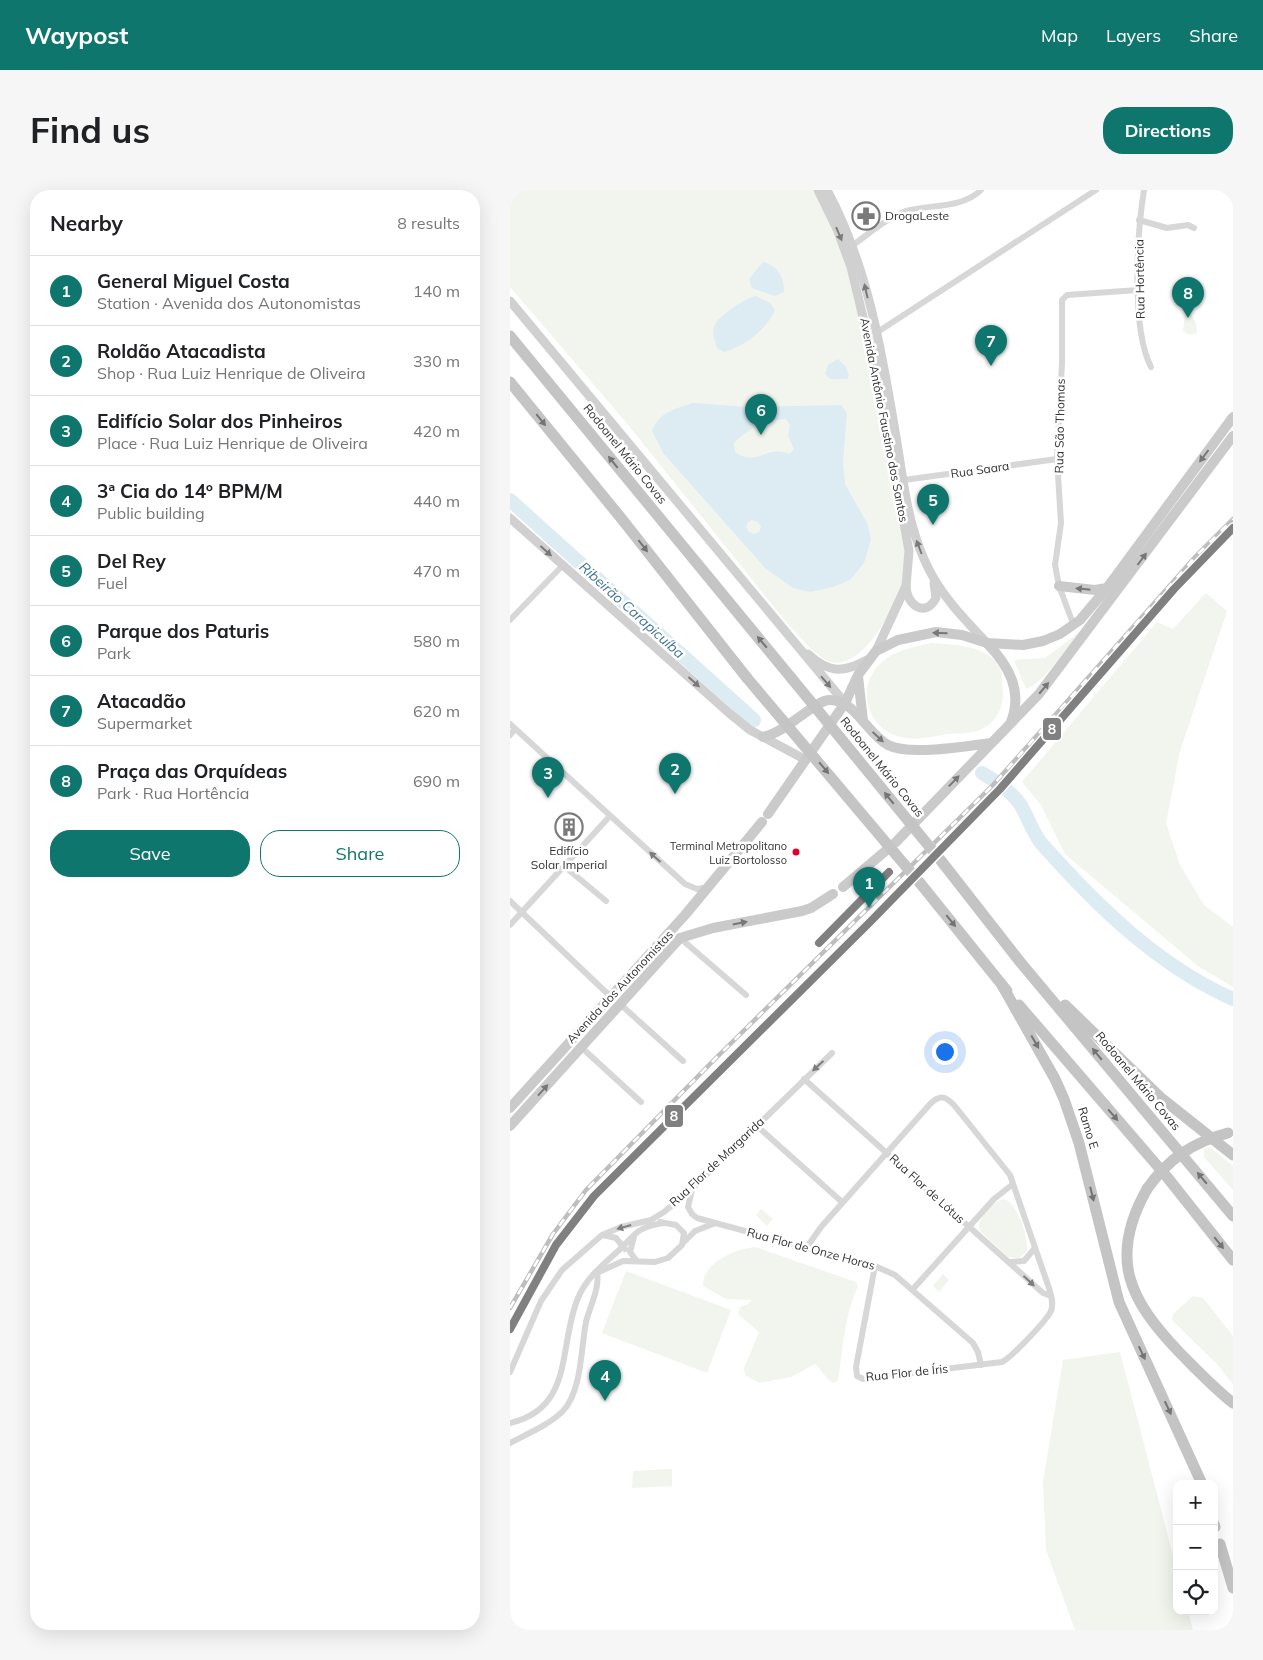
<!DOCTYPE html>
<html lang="en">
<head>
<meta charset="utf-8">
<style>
	:root { --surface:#fff; --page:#f6f6f6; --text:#202124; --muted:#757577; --line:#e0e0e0; --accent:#0f766e }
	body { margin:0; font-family:Mulish,sans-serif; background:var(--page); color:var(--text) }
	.controls { position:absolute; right:15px; bottom:15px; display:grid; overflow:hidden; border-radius:10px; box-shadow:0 5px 20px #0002 }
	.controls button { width:45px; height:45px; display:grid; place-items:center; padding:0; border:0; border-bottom:1px solid var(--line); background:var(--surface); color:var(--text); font:25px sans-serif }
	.you { position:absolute; left:434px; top:861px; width:18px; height:18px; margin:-12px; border:4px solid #fff; border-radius:50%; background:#1a73e8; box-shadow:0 0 0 8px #1a73e833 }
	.badge { display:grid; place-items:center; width:32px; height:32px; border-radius:50%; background:var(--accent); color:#fff; font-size:16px; font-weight:700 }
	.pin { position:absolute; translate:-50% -41px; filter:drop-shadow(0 1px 2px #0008) }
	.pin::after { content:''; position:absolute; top:26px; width:18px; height:15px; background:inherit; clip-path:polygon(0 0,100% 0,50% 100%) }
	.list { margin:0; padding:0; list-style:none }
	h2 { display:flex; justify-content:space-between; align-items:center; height:65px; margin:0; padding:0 20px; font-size:21px }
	h2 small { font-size:16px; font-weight:400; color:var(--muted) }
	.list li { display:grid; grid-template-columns:32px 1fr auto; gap:15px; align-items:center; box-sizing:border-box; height:70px; padding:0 20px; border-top:1px solid var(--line) }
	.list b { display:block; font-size:19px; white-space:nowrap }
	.list p { margin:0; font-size:16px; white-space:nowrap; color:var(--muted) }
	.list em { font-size:16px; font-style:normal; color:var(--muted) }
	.actions { display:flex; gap:10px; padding:15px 20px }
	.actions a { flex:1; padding:11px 0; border:1px solid var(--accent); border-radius:20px; text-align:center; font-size:18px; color:var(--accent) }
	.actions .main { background:var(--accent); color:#fff }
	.icon { flex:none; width:28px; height:28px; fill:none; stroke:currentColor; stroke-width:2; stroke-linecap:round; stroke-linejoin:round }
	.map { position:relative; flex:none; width:723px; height:1440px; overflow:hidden; border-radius:20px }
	header { display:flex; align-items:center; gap:30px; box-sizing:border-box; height:70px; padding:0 25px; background:var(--accent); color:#fff }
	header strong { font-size:24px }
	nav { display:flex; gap:28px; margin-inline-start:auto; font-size:18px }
	.intro { display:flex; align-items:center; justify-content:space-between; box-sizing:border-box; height:120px; padding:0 30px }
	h1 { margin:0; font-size:35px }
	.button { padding:12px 22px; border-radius:20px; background:var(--accent); color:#fff; font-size:18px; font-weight:700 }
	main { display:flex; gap:30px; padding:0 30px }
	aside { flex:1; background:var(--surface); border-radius:20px; box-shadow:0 5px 20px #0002 }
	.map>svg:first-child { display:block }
</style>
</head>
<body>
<header>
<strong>Waypost</strong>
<nav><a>Map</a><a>Layers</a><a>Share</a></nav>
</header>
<div class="intro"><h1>Find us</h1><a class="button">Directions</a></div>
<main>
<aside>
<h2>Nearby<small>8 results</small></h2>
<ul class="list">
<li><span class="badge">1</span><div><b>General Miguel Costa</b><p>Station · Avenida dos Autonomistas</p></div><em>140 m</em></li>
<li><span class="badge">2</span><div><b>Roldão Atacadista</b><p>Shop · Rua Luiz Henrique de Oliveira</p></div><em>330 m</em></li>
<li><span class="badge">3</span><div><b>Edifício Solar dos Pinheiros</b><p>Place · Rua Luiz Henrique de Oliveira</p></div><em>420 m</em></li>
<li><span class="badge">4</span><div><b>3ª Cia do 14º BPM/M</b><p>Public building</p></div><em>440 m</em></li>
<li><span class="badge">5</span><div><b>Del Rey</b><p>Fuel</p></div><em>470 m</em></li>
<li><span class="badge">6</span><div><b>Parque dos Paturis</b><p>Park</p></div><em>580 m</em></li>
<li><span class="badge">7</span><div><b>Atacadão</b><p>Supermarket</p></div><em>620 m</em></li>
<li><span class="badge">8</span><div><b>Praça das Orquídeas</b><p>Park · Rua Hortência</p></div><em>690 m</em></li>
</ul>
<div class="actions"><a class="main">Save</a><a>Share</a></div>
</aside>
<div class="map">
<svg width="723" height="1440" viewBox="0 0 723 1440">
	<rect width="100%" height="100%" fill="#fff"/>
	<g fill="#f1f5ed">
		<path d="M0,0H304L325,42L349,110L398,369C396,377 395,387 392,395C383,420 351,484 318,471C304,466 275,430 264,417L115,231L0,97Z"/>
		<polygon points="676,115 686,133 687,143 680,145 673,141"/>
		<polygon points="696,403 717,421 670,561 656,633 670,675 694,715 723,737 723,797 688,776 555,664 531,615 512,592 647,432 663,439"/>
		<path d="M570,442C557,457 534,493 516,499L504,470L535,468Z"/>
		<path d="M421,453C443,455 481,454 491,481C493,487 492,497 493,503C493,516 488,529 477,536C466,544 451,543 437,544C424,546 409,550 396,548C358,543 343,497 372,472C385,460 404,457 421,453Z"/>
		<polygon points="700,957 723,976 723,1000 694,967 694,960"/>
		<path d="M493,1009C507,1011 519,1049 517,1061L509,1068L498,1067L471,1042L469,1037C469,1027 483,1012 493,1009Z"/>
		<polygon points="251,1019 263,1029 257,1036 246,1025"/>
		<path d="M245,1057L346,1092L348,1096C334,1126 333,1159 328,1191L323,1193C315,1188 312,1180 305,1174L281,1187L249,1193L235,1185L234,1178L249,1142L228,1124L230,1117L238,1114L241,1110L216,1109L193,1096C192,1073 225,1059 245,1057Z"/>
		<polygon points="116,1081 221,1120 197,1183 92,1143"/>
		<polygon points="433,1084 439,1090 429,1102 423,1096"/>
		<polygon points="683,1106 693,1108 723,1146 723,1194 708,1175 662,1130 663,1124"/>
		<polygon points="610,1162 667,1381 667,1421 678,1421 683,1440 565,1440 536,1360 533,1292 553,1170"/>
		<polygon points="162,1279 162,1296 122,1298 123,1281"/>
	</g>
	<g fill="#ddebf3" fill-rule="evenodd">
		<path d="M253,72C268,76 274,87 274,102L265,106L242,98L239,89Z"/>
		<path d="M246,106L260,113L265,120C256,140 235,156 214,162L207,158C205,151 201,143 205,135C209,125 236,108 246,106Z"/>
		<polygon points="328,169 336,177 339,186 337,189 320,189 315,184 318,175"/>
		<path d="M183,213L238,217L331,215L337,223L333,271L335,294L357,333L361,349L354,373L340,390L323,397L300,402L283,398L255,378L154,264L142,241C149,222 165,219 183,213ZM276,229L280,235L278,245L284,260L279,264C256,254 248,278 225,262L224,253C237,239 256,230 276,229ZM242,330L248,332L251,337L249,342L244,344L239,342L236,337L238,332Z"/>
	</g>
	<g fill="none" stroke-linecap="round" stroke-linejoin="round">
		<g stroke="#ddebf3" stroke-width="14">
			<polyline points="0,310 244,530"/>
			<path d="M472,583C486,591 500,600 510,614C518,627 522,642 532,654C586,715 648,776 723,809"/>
		</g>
		<g stroke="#d7d7d7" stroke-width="6">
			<path d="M634,0C627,44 621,138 641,177"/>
			<polyline points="629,30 657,38 678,35 684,38"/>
			<path d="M343,55C360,43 377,28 396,21C420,14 452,19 471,0"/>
			<polyline points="366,143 586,0"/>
			<polyline points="394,290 547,269"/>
			<polyline points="0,430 53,375"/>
			<polyline points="564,436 549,396 545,375 551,333 547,269 552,173 552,110 557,105 628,100"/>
			<polyline points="0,534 175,694 187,699 198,697"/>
			<polyline points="0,545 5,539"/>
			<polyline points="54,676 96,711"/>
			<polyline points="0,711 101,807"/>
			<polyline points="0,735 100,626"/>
			<polyline points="170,748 236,805"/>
			<polyline points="110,814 173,871"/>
			<polyline points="71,857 131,912"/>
			<polyline points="294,889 533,1103 541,1106"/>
			<polyline points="247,936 332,1012"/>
			<polyline points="182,1000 178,1017 182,1024 187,1028 365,1076 385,1085 463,1153 468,1162 471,1175"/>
			<polyline points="93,1045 106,1048 115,1059"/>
			<polyline points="124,1047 120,1062 126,1070"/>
			<polyline points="174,1052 185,1041 203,1034"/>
			<path d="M297,1057L311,1037L421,913C431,904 436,907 444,915L500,985L539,1098C541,1105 544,1113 541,1121C536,1131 503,1166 492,1172L353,1189L347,1186L346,1177L365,1076"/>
			<polyline points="499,1072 514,1071 525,1058"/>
			<polyline points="89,1082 113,1071 145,1072 158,1068 172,1055 174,1043 166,1035 150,1032"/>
			<polyline points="403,1099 484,1009 503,994"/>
			<polyline points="0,1182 31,1111 52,1080 92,1045 111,1037 141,1030 154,1022 185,996 322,863"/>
			<path d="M0,1233C65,1218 48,1155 68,1108C76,1089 91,1076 107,1062C126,1045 124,1038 153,1033"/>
			<path d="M0,1253C17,1244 39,1235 53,1221C72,1201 71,1157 76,1132C80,1116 90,1098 87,1083"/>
		</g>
		<g stroke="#d0d0d0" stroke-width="9">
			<polyline points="308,0 327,39 341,77 369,194 399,361 396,396 366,461"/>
			<path d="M317,0C358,76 372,163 386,247C393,288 397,331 414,369C428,402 452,427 477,453"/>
			<polyline points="0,111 335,513"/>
			<polyline points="0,328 219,523 240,540 296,570"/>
			<path d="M396,396C396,414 415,429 426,408L424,393"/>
			<path d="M298,464C320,484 334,483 359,469"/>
		</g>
		<g stroke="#cacaca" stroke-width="10">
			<polyline points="549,396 585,400 597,398"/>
			<path d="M477,453C499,476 513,501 501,532"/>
			<polyline points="348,486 353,531"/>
			<path d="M253,547C277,542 304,511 319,510C345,509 357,544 378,555C399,566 457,556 481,553"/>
			<polyline points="258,624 335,513 348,485 366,461 388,450 426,442 452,445 477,453 513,455 533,451 550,444 570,430 597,398 723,227"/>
			<polyline points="333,697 386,652 529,504 723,246"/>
			<polyline points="0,918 175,725 252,632"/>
			<polyline points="0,936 170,748 203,738 292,721 301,718 323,704"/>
		</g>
		<g stroke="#c4c4c4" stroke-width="11">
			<polyline points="0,146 283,490"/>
			<polyline points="0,192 111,328 237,488"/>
			<polyline points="432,672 511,773 723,1026"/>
			<polyline points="410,693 497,801"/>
			<polyline points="492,795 545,889 554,909 569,953 609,1112 692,1294"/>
			<polyline points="509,815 657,987 723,1070"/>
			<polyline points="555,815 650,907 723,965"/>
			<path d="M637,999C598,1068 619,1110 670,1163C687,1180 704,1198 723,1213"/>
			<polyline points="704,1334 705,1337"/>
			<polyline points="710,1354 723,1398"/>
		</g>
		<g stroke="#bebebe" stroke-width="4.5">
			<polyline id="rail" points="0,1118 43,1044 76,1000 204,870 483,595 686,366 723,329"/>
		</g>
		<use href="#rail" stroke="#fff" stroke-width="2.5" stroke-dasharray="8" stroke-linecap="butt"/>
		<g stroke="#c4c4c4" stroke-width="11">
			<polyline points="237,488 410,693"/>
			<polyline points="283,490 432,672"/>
			<path d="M637,999C658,969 683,952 718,943"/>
		</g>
		<g stroke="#fff" stroke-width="11">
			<g id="rail-1">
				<polyline points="309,753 379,682"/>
				<polyline points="0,1139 46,1055 84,1006 360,732 490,599 664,399 723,338"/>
			</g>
		</g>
		<use href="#rail-1" stroke="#808080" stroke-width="8"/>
	</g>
	<defs><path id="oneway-solid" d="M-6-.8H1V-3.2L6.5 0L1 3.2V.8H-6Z" transform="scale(1.25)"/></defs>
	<g fill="#7a7a7a">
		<use href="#oneway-solid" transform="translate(329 44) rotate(67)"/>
		<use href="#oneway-solid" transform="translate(356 101) rotate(-103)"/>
		<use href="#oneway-solid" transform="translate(409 357) rotate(-111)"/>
		<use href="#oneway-solid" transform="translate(36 361) rotate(42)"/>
		<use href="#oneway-solid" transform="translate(184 492) rotate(42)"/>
		<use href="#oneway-solid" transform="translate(316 492) rotate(49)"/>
	</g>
	<g fill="#747474">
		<use href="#oneway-solid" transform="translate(31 230) rotate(51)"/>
		<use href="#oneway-solid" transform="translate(103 272) rotate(-129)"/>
		<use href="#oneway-solid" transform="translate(133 356) rotate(52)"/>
		<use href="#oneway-solid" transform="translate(252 452) rotate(-130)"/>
		<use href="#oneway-solid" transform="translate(314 578) rotate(50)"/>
		<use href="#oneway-solid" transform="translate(379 608) rotate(-129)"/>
		<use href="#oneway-solid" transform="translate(441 731) rotate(51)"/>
		<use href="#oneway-solid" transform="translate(525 852) rotate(60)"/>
		<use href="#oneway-solid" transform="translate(587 864) rotate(-130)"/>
		<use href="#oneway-solid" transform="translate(603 925) rotate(49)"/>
		<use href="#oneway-solid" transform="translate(692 988) rotate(-130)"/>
		<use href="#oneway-solid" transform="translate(582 1004) rotate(76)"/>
		<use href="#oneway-solid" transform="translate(709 1053) rotate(51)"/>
		<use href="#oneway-solid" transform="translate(632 1163) rotate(65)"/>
		<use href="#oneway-solid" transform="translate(658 1218) rotate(65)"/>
	</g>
	<g fill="#777">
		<use href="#oneway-solid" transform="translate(694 266) rotate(127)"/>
		<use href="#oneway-solid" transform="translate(632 369) rotate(-53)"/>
		<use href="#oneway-solid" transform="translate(573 399) rotate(-174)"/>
		<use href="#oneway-solid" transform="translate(430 443) rotate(-179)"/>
		<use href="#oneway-solid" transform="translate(534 498) rotate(-50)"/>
		<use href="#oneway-solid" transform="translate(368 547) rotate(43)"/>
		<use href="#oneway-solid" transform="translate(444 591) rotate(-46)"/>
		<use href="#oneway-solid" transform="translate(230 733) rotate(-11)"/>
		<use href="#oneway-solid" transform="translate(33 900) rotate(-48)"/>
	</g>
	<g fill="#7d7d7d">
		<use href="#oneway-solid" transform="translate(145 667) rotate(-138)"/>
		<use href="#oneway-solid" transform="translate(308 876) rotate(137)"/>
		<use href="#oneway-solid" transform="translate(114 1037) rotate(164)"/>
		<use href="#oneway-solid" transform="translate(519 1091) rotate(43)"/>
	</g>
	<defs>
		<g id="pharmacy-ring" transform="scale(1.4375)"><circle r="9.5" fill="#fff" stroke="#7a7a7a" stroke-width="1.5"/><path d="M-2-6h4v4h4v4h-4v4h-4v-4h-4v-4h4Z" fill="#7a7a7a"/></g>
		<g id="building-ring" transform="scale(1.4375)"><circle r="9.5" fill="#fff" stroke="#7a7a7a" stroke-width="1.5"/><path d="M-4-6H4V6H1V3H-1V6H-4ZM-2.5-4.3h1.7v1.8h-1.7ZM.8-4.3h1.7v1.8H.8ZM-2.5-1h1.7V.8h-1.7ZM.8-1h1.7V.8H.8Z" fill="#7a7a7a"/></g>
	</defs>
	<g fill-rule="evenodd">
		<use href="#pharmacy-ring" x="356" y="26"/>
		<use href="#building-ring" x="59" y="637"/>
	</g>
	<circle fill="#e4002b" stroke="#fff" stroke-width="2" cx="286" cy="662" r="4.5"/>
	<g text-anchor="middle" stroke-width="5" stroke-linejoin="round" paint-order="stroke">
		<g font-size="11" fill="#333" stroke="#fff" text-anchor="end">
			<text x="277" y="660">Terminal Metropolitano<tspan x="277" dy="14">Luiz Bortolosso</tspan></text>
		</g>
		<g font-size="12" fill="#333" stroke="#fff" text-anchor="start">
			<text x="375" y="30">DrogaLeste</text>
			<text x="59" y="665" text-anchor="middle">Edifício<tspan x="59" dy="14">Solar Imperial</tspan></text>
		</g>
		<g font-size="12" fill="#333" stroke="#fff">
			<text transform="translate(630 89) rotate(-91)" y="4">Rua Hortência</text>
			<text transform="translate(374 230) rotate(79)" y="4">Avenida Antônio Faustino dos Santos</text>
			<text transform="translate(550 236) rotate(-89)" y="4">Rua São Thomas</text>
			<text transform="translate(115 264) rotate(51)" y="4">Rodoanel Mário Covas</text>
			<text transform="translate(470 280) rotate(-8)" y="4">Rua Saara</text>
			<text transform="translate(372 577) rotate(51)" y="4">Rodoanel Mário Covas</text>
			<text transform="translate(110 797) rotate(-47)" y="4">Avenida dos Autonomistas</text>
			<text transform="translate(628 891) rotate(50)" y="4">Rodoanel Mário Covas</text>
			<text transform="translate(578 938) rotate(73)" y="4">Ramo E</text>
			<text transform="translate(207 972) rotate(-43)" y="4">Rua Flor de Margarida</text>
			<text transform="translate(417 999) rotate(42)" y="4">Rua Flor de Lótus</text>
			<text transform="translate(301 1059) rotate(15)" y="4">Rua Flor de Onze Horas</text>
			<text transform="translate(397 1183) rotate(-6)" y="4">Rua Flor de Íris</text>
		</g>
		<g font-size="14" font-style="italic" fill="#3f7597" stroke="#fff">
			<text transform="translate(122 420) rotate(42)" y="5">Ribeirão Carapicuíba</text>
		</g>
	</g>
	<g stroke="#fff" stroke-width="2">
		<rect x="532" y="527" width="20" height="24" rx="5" fill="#808080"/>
		<rect x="154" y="914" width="20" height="24" rx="5" fill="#808080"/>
	</g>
	<g font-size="14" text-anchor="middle" font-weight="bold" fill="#fff">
		<text x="542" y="544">8</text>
		<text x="164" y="931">8</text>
	</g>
</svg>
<div class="controls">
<button>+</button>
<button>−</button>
<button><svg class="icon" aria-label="locate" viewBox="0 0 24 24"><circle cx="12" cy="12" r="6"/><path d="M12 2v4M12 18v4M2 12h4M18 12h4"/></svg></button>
</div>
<div class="you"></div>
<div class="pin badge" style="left:359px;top:718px">1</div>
<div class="pin badge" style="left:165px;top:604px">2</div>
<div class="pin badge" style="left:38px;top:608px">3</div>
<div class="pin badge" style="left:95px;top:1211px">4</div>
<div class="pin badge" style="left:423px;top:335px">5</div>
<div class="pin badge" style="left:251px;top:245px">6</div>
<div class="pin badge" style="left:481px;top:176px">7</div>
<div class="pin badge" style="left:678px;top:128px">8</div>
</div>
</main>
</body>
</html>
